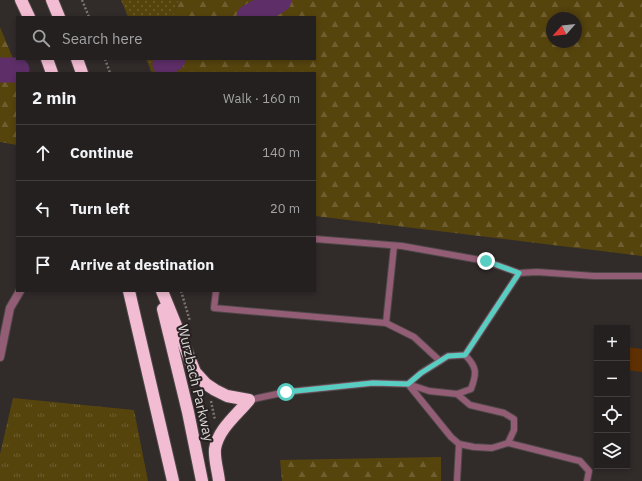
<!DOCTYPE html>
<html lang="en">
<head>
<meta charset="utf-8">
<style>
	:root { --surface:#252020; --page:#312d2d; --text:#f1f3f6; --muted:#a3a3a5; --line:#423e3e }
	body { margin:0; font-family:"IBM Plex Sans",sans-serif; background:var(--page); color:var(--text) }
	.controls { position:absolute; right:12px; bottom:12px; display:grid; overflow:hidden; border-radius:0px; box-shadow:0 2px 6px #0003 }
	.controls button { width:36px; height:36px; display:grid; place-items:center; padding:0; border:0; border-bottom:1px solid var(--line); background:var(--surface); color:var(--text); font:20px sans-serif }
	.compass { position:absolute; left:546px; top:12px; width:36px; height:36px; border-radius:50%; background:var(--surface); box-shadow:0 2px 6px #0003; rotate:243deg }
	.stop { position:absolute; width:12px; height:12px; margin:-9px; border:3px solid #57cec1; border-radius:50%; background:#fff }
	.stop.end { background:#57cec1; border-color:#fff; box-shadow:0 1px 4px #0008 }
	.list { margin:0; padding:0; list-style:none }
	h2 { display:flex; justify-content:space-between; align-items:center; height:52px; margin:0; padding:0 16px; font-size:17px }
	h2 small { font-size:13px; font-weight:400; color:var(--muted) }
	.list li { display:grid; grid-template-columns:26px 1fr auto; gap:12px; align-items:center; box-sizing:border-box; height:56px; padding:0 16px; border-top:1px solid var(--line) }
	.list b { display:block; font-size:15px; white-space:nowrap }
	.list em { font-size:13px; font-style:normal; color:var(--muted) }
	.icon { flex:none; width:22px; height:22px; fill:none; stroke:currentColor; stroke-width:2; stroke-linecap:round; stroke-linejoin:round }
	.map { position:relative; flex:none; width:642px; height:481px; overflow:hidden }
	.search { position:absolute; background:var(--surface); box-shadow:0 2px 6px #0003; left:16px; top:16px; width:300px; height:44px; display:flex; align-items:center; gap:10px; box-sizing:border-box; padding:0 14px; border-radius:0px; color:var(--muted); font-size:15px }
	.panel { position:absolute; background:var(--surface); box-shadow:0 2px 6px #0003; left:16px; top:72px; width:300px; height:220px; border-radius:0px }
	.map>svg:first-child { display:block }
</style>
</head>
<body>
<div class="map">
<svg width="642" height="481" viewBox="0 0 642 481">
	<defs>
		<pattern id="grass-dots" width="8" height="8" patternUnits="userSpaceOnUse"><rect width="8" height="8" fill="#56440d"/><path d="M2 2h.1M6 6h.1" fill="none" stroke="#6e5e30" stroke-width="1.8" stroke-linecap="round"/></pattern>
		<pattern id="forest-firs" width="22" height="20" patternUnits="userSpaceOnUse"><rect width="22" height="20" fill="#56440d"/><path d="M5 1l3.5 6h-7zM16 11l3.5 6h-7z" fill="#6e5e30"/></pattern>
		<pattern id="park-tufts" width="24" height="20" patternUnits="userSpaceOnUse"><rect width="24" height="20" fill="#56440d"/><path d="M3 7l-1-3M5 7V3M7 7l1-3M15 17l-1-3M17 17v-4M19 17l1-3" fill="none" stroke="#6e5e30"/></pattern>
	</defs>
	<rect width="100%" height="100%" fill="#312b2a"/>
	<g fill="url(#grass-dots)">
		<polygon points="121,0 179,0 173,17 128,17"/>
		<polygon points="146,59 159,59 154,73 152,73"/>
	</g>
	<g fill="url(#forest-firs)" fill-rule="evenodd">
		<path d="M179,0H642V256L315,216V73H154L159,59H315V17H173ZM552,18H576V42H552Z"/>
		<polygon points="0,27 19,73 17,73 17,145 0,142"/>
		<polygon points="441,457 441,481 282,481 280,460"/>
	</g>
	<polygon fill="url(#park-tufts)" points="13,398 134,410 148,481 0,481 0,454"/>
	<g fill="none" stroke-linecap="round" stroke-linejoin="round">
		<g stroke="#5e2e69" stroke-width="25">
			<polyline points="249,17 279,0"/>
			<polyline points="165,64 173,59"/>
			<polyline points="0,70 17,70"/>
		</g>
	</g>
	<polygon fill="#603002" points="627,347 642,349 642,372 627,370"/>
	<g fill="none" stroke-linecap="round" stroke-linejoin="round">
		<g stroke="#4c4746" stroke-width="8">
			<g id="lane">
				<polyline points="315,239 402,246 486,261 519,273"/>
				<polyline points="216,291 214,308 386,323 394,246"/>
				<polyline points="386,323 414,337 440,361"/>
				<polyline points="465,355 519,273 537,272 594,276 642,276"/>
				<polyline points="408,384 451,437 459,444 474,447 492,448 508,443 580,461 589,471 587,481"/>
				<polyline points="457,394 470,405 504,413 514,419 514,430 508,443"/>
				<path d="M249,400L286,392L373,383L408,384L429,391L457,394L471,389C477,373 477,367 465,355L448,356L421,373L408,384"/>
				<polyline points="457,481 459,444"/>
			</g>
		</g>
		<g stroke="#4c4746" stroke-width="10">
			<polyline id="street" points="0,357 10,308 20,291"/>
		</g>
		<g stroke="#4c4746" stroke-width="14">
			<g id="highway">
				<polyline points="21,0 29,17"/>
				<polyline points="52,0 59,17"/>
				<polyline points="47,59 52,73"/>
				<polyline points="77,59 82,73"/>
				<polyline points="129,291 173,481"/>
				<path d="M162,291L195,372L206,384L215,390L227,396L249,400C237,415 218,429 215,449C214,459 218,471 219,481"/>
				<polyline points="163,309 188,412 202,481"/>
			</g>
		</g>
		<g stroke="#7a7574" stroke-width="2.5" stroke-dasharray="2 2" stroke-linecap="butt">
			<polyline points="82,0 89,17"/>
			<polyline points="105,59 110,73"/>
			<polyline points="181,291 190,321"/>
			<polyline points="211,401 215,420"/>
		</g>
		<use href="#lane" stroke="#935d75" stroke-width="6"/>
		<use href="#street" stroke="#935d75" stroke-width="8"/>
		<use href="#highway" stroke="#f2bcd2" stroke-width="12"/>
	</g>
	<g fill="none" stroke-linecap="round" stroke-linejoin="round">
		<polyline stroke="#57cec1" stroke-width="5" points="286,392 373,383 408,384 421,373 448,356 465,355 519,273 486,261"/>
	</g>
	<g text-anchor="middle" stroke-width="4" stroke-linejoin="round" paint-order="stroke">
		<g font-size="14" fill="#dbd7d7" stroke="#272121">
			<text transform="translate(196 383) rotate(77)" y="5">Wurzbach Parkway</text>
		</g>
	</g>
</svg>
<div class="controls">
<button>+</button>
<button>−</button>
<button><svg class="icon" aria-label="locate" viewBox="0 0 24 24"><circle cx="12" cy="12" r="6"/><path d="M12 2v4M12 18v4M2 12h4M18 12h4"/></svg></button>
<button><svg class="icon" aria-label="layers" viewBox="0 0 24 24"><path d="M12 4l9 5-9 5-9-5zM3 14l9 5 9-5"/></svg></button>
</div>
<svg class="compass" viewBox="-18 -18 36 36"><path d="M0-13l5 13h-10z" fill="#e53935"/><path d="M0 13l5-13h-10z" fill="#a3a3a5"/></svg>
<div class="stop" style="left:286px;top:392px"></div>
<div class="stop end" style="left:486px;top:261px"></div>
<div class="search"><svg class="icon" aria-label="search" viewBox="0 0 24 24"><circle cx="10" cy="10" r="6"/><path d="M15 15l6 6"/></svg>Search here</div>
<section class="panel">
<h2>2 min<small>Walk · 160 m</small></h2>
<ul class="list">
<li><svg class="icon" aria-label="ahead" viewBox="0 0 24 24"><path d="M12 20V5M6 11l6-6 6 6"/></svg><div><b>Continue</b></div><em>140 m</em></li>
<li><svg class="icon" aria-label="left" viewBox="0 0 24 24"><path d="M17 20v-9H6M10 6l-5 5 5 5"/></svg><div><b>Turn left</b></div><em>20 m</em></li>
<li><svg class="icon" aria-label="arrive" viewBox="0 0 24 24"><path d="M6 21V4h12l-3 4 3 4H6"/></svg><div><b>Arrive at destination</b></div></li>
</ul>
</section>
</div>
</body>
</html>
